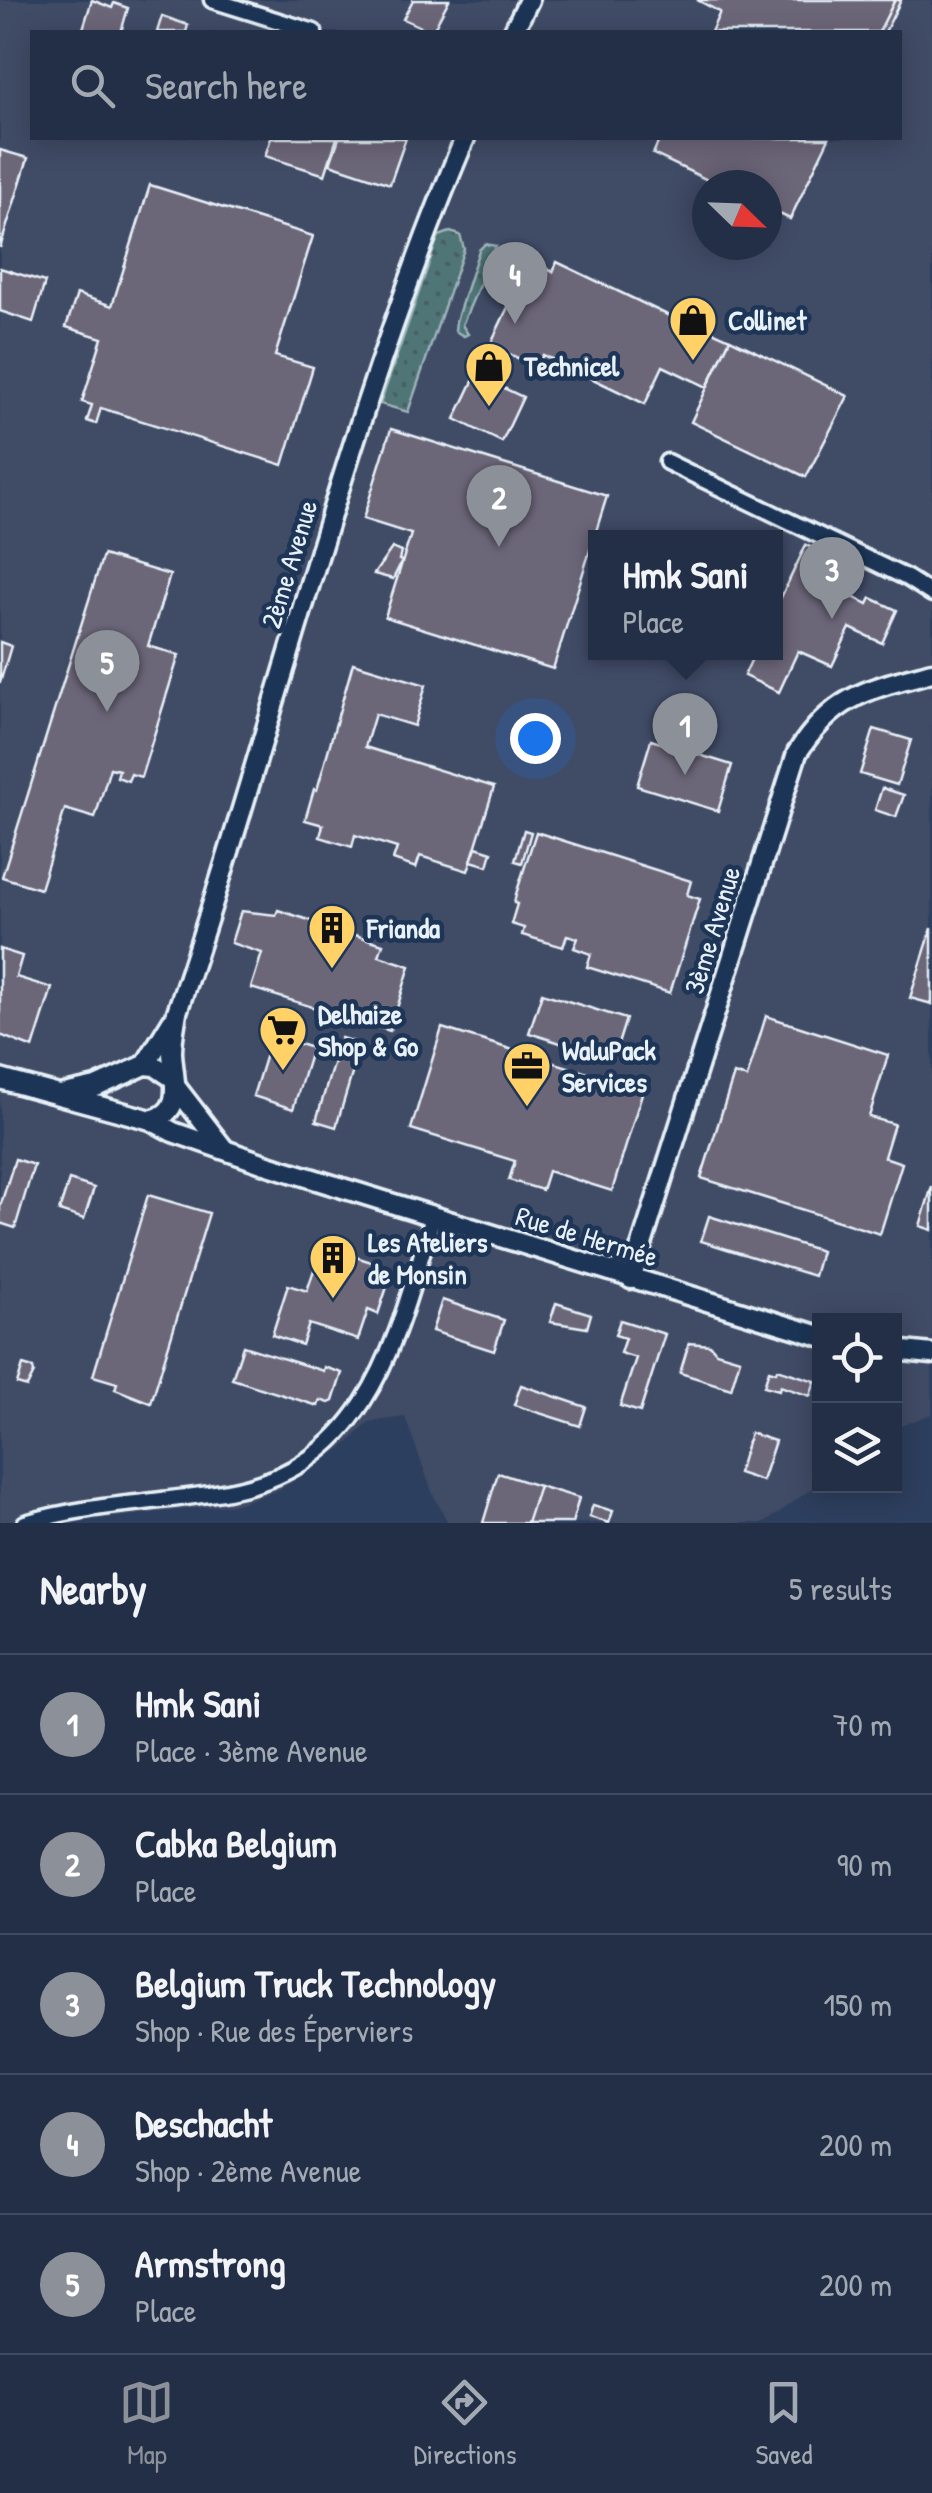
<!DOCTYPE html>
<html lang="en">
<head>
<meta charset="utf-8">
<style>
	:root { --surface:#222f46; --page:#2e3b51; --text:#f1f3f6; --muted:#a2a9b3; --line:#3f4a5f; --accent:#8c9099 }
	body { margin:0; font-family:"Patrick Hand",sans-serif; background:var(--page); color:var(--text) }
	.controls { position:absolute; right:30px; bottom:30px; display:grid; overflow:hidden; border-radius:0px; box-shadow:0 5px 25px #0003 }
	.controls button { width:90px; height:90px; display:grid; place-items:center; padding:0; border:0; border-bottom:2px solid var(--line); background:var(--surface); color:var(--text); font:50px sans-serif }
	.compass { position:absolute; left:692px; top:170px; width:90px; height:90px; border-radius:50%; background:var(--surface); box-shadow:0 5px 25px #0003; rotate:113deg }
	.you { position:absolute; left:535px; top:738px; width:35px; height:35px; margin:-25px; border:8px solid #fff; border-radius:50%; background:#1a73e8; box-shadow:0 0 0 15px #1a73e833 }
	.badge { display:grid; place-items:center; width:65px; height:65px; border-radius:50%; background:var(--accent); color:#fff; font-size:32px; font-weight:700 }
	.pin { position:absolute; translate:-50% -82px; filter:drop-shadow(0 2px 5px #0008) }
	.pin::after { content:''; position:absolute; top:52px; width:35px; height:30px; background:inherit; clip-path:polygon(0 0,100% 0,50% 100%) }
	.popup { position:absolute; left:588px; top:530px; width:195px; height:130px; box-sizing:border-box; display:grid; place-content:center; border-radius:0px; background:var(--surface); filter:drop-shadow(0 2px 8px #0005); font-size:32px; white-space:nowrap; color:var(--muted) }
	.popup b { font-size:38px; color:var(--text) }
	.popup::after { content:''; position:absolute; left:50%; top:100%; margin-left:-20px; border:20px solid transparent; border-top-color:var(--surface) }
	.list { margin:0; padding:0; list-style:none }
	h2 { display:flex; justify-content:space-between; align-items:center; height:130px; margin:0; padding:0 40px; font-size:42px }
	h2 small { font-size:32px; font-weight:400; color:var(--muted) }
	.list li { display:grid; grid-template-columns:65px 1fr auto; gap:30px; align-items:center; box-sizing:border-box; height:140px; padding:0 40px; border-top:2px solid var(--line) }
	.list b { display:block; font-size:38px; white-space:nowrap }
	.list p { margin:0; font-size:32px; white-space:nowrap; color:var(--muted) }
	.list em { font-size:32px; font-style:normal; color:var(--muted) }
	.icon { flex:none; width:55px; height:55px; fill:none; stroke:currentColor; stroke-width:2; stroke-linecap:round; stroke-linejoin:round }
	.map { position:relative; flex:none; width:932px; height:1523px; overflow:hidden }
	.search { position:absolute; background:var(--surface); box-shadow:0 5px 25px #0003; left:30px; right:30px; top:30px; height:110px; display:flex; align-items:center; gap:25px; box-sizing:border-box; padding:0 35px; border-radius:0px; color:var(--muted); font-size:38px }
	.sheet { height:830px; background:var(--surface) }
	nav { display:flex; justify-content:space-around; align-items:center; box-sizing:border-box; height:140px; border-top:2px solid var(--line); background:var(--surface); font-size:28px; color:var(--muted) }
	nav a { display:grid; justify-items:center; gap:5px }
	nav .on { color:var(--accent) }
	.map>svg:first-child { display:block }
</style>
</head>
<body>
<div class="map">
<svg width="932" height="1523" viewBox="0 0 932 1523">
	<defs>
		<pattern id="grass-dots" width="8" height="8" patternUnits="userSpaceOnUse" patternTransform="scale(2.5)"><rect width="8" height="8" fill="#4f7577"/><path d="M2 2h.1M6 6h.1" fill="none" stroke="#4a5e60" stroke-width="1.8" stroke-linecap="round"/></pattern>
	</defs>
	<rect width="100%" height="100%" fill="#2d3f5e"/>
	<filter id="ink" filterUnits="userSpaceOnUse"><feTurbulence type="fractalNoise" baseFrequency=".01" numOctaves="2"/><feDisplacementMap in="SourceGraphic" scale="20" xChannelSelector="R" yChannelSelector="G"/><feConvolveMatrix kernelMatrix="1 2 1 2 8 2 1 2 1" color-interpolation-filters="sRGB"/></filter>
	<g filter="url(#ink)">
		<path fill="#404b66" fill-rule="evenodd" d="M0,0H932V1414L895,1428L894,1320H820L819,1483L765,1523H448L432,1492L405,1417L369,1422L346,1445L281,1489L237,1504L61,1523H0ZM32,32H900V138H32ZM707,185H767V245H707ZM595,538H775V652H595Z"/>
		<g fill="url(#grass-dots)" stroke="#9cb3b8" stroke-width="2.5">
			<polygon points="450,232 460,235 464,249 408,412 380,404 436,243 439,236"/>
			<polygon points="485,244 496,246 462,325 468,334 464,336 455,331 456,321 479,250"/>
		</g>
		<g fill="#6c6679" stroke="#e8f1f8" stroke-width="2.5">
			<polygon points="92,0 112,8 114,3 128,8 121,32 82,32"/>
			<polygon points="413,0 449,0 432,32 403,19"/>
			<polygon points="697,0 895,0 879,32 711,32 720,12"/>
			<polygon points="895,0 901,0 885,32 879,32"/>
			<polygon points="162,16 188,25 186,32 157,32"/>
			<polygon points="271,138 337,138 325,175 265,156"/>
			<polygon points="339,138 406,138 390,184 330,164"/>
			<polygon points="660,138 829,138 790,219 767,208 767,185 718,185 653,154"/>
			<polygon points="0,150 28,158 0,248"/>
			<polygon points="150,185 313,236 275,356 313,367 283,465 101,408 96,424 87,421 92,405 82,402 102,338 66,327 77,294 112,306"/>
			<polygon points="530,261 553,272 557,262 684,323 686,319 730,339 707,387 663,366 645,404 543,355 537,367 490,345"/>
			<polygon points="0,268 45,282 33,322 0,311"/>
			<polygon points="730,339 848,396 806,477 691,422"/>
			<polygon points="476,375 523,397 502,442 455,419"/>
			<polygon points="391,429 607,496 553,669 385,617 411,534 363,519"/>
			<polygon points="806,545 841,561 829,586 868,604 871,598 897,610 882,643 850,628 832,666 798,651 779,692 744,676 755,652 775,652 775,610"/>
			<polygon points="392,548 401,552 399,560 402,561 393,579 374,574"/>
			<polygon points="103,555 170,575 148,646 179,655 141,777 131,774 128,781 117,777 119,770 110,768 95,818 65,809 40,889 2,877"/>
			<polygon points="0,642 11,646 0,683"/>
			<polygon points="353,663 426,685 414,726 375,714 365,747 494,787 468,871 420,856 416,868 393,860 397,848 355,835 352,847 320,837 323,825 305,820 314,789 317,790"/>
			<polygon points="874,729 911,740 897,785 860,774"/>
			<polygon points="651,740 732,765 718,811 637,786"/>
			<polygon points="882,788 904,795 896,817 875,810"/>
			<polygon points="524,830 531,832 522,863 515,861"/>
			<polygon points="536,832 691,881 687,895 700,899 670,993 587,967 591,954 574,948 578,938 567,935 563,947 522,935 524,928 511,924 517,904 514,903 516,894"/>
			<polygon points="476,847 492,852 488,866 471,861"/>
			<polygon points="278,910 383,944 379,956 410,966 390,1031 251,988 262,953 231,943 241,911 276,915"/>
			<polygon points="932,928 932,1004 910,998"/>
			<polygon points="0,949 22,956 16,977 52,988 33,1048 0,1035"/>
			<polygon points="542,993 626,1019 613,1060 529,1033"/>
			<polygon points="766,1016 888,1055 869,1117 894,1124 884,1157 902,1163 880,1234 701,1178 734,1074 747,1078"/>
			<polygon points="442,1028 643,1090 612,1191 548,1171 542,1190 509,1180 515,1161 411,1129"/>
			<polygon points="272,1035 312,1048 293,1109 253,1096"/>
			<polygon points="341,1038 361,1044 336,1127 316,1121"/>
			<polygon points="15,1159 34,1165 15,1228 0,1223 0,1207"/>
			<polygon points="69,1180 94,1188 84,1219 59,1211"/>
			<polygon points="932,1186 932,1230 920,1226"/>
			<polygon points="148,1195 209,1213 151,1403 115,1389 117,1383 93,1376"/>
			<polygon points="709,1216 821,1251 814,1276 701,1241"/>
			<polygon points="331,1249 381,1265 378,1277 389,1281 378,1314 368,1310 358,1340 309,1324 302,1345 272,1335 288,1285 307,1291 318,1258 327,1261"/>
			<polygon points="442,1300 504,1320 494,1351 432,1331"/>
			<polygon points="556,1303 591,1314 587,1328 550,1322"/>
			<polygon points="620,1320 665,1334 640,1412 620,1406 636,1358 620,1353 625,1338 615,1335"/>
			<polygon points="689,1343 710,1345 716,1352 740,1359 731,1389 680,1373"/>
			<polygon points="243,1346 323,1371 324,1367 342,1373 333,1401 329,1403 320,1400 318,1406 232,1379"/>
			<polygon points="23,1365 33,1368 34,1373 27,1387 17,1384"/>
			<polygon points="777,1369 815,1381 810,1396 780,1386 779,1390 764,1386 769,1370 776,1372"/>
			<polygon points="521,1385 586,1407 580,1426 514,1405"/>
			<polygon points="750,1433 775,1441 762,1481 738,1473"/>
			<polygon points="498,1473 539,1486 527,1523 483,1523"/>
			<polygon points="539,1486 579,1498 572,1523 527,1523"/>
			<polygon points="593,1505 613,1511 609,1523 589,1517"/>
		</g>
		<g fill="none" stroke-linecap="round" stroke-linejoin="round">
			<g stroke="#e8f1f8" stroke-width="21">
				<g id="minor">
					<polyline points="212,0 314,32"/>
					<polyline points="667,462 907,578 932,594"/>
					<path d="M25,1523C92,1503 160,1503 228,1491C372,1464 396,1337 433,1217"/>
				</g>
			</g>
			<g stroke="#e8f1f8" stroke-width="25">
				<g id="tertiary">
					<polyline points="513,32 529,0"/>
					<polyline points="145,1065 172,1021"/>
					<polyline points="0,1079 151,1120 173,1132 265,1164 820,1336"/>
					<polyline points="176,1087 224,1149"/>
					<polyline points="60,1095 96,1087 145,1065 155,1066 173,1078"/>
					<path d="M151,1120C186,1112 173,1079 172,1052C172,1039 175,1025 177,1012C276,721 346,420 465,138"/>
					<path d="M631,1279L797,753C834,695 869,689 932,672"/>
					<polyline points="894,1350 932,1354"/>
				</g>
			</g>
			<use href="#minor" stroke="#1d3557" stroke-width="14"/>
			<use href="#tertiary" stroke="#1d3557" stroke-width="18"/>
		</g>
	</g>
	<defs>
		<g id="shop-pin" transform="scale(2.5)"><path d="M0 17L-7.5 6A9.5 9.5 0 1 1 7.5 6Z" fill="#ffd166" stroke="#1d3557"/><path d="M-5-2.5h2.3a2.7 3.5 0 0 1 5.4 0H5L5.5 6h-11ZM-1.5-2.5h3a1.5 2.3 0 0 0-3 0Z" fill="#111"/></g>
		<g id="building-pin" transform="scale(2.5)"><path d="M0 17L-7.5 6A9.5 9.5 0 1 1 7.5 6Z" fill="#ffd166" stroke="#1d3557"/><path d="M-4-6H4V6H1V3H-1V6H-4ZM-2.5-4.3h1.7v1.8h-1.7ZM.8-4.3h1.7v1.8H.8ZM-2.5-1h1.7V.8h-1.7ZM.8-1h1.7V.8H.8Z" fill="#111"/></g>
		<g id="supermarket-pin" transform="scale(2.5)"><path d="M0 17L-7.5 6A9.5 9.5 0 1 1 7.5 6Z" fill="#ffd166" stroke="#1d3557"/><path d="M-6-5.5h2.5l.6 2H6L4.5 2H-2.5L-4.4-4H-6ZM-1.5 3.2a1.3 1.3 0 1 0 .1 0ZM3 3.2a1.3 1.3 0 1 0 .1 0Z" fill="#111"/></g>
		<g id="office-pin" transform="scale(2.5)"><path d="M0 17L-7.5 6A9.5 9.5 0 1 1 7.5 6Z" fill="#ffd166" stroke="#1d3557"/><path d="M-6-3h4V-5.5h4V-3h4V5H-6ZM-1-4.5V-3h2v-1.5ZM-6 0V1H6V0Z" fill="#111"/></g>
	</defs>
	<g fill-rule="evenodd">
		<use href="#shop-pin" x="693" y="320"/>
		<use href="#shop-pin" x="489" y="366"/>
		<use href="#building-pin" x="332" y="928"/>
		<use href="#supermarket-pin" x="283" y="1030"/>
		<use href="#office-pin" x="527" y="1066"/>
		<use href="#building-pin" x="333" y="1258"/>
	</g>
	<g text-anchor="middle" stroke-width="9" stroke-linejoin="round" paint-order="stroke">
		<g font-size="28" font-weight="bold" fill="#e8f1f8" stroke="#1d3557" text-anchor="start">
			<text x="728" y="330">Collinet</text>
			<text x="524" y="376">Technicel</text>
			<text x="367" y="938">Frianda</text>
			<text x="318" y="1024">Delhaize<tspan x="318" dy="32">Shop &amp; Go</tspan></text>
			<text x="562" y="1060">WaluPack<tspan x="562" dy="32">Services</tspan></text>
			<text x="368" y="1252">Les Ateliers<tspan x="368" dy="32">de Monsin</tspan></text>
		</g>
		<g font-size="28" fill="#e8f1f8" stroke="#1d3557">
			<text transform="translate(289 564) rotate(-73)" y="10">2ème Avenue</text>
			<text transform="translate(712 930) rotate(-73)" y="10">3ème Avenue</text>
			<text transform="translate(587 1236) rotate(17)" y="10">Rue de Hermée</text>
		</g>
	</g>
</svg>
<div class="controls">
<button><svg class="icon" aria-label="locate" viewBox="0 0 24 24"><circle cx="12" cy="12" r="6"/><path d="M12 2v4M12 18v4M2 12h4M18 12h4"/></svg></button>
<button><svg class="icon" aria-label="layers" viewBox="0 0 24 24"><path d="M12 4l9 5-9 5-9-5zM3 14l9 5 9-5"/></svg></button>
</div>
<svg class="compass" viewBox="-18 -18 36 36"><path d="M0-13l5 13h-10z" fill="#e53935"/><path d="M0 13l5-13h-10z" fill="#a2a9b3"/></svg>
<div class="you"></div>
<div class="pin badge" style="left:685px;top:775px">1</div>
<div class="popup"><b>Hmk Sani</b>Place</div>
<div class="pin badge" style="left:499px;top:547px">2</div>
<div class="pin badge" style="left:832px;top:619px">3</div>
<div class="pin badge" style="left:515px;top:324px">4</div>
<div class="pin badge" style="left:107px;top:712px">5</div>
<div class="search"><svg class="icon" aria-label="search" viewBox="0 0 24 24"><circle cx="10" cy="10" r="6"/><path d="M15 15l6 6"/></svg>Search here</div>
</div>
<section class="sheet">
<h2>Nearby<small>5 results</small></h2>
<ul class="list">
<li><span class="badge">1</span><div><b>Hmk Sani</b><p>Place · 3ème Avenue</p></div><em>70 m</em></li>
<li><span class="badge">2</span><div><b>Cabka Belgium</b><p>Place</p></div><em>90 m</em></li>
<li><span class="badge">3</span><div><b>Belgium Truck Technology</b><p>Shop · Rue des Éperviers</p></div><em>150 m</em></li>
<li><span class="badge">4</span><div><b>Deschacht</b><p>Shop · 2ème Avenue</p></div><em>200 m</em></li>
<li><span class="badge">5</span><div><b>Armstrong</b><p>Place</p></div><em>200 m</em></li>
</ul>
</section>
<nav>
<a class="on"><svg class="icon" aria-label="map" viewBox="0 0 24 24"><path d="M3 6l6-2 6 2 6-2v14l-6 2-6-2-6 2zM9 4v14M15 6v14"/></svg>Map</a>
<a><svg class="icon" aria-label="directions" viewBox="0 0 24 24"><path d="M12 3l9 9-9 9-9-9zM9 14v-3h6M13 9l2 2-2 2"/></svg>Directions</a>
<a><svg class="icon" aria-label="saved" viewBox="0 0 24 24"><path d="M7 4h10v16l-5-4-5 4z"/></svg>Saved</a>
</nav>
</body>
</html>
